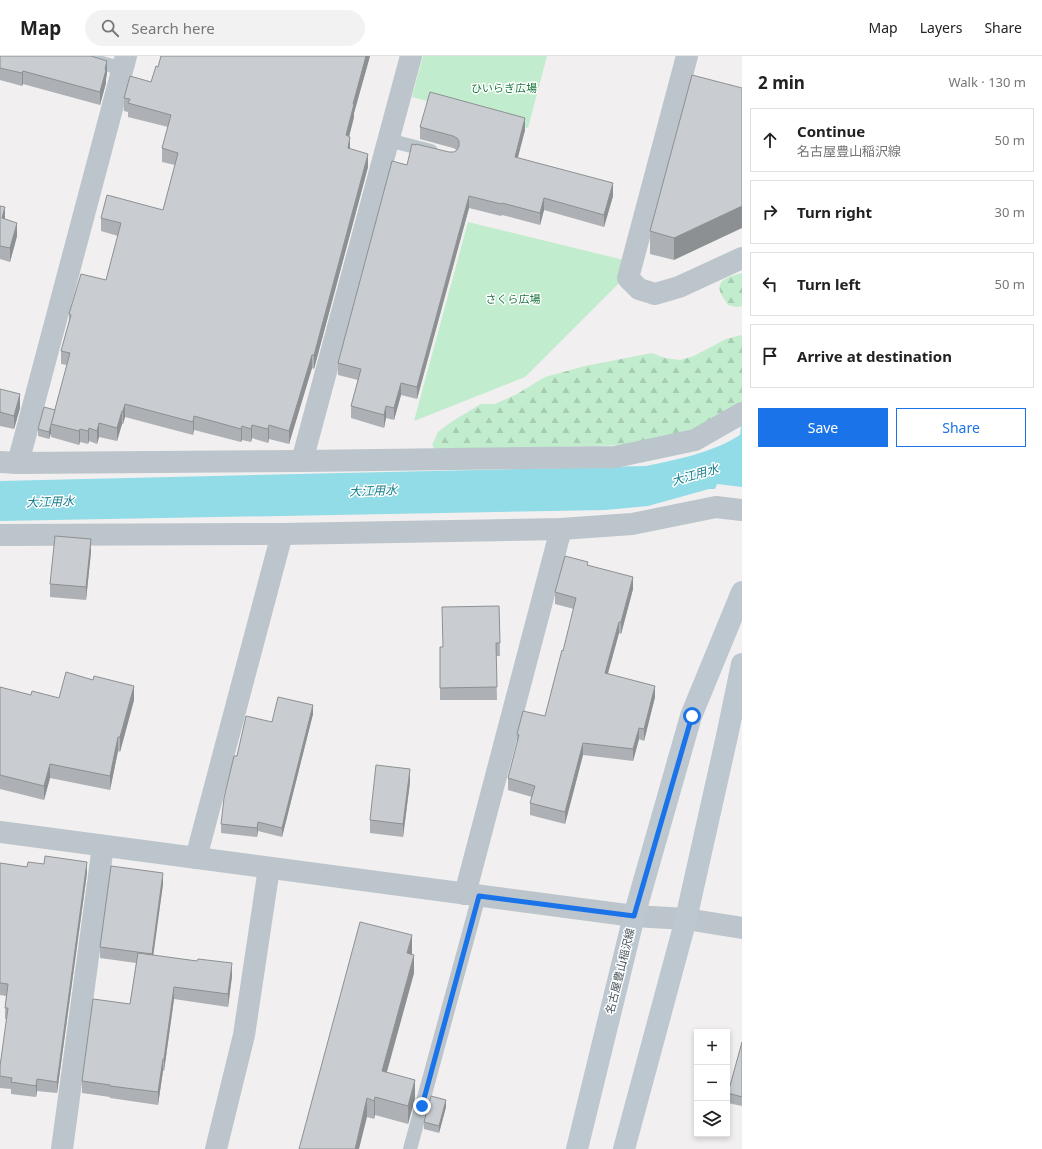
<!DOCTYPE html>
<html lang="en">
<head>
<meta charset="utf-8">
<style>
	:root { --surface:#fff; --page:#f2f2f2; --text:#222; --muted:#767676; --line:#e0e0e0; --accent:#1a73e8 }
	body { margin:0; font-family:"Noto Sans","Noto Sans JP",sans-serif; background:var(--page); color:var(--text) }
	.controls { position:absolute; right:12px; bottom:12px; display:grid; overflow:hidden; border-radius:0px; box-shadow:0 2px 6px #0003 }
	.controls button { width:36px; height:36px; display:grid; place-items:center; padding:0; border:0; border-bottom:1px solid var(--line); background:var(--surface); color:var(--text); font:20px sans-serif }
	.stop { position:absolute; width:12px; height:12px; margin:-9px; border:3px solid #1a73e8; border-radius:50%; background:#fff }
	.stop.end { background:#1a73e8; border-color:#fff; box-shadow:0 1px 4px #0008 }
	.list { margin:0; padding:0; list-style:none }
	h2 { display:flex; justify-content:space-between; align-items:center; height:52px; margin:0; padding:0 16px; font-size:17px }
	h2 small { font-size:13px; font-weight:400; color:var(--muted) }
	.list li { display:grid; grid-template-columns:26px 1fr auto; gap:12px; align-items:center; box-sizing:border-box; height:64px; margin:0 8px 8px; padding:0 8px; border:1px solid var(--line); border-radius:0px }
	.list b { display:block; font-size:15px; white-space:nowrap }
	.list p { margin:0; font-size:13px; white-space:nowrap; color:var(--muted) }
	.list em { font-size:13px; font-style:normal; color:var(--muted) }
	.actions { display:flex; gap:8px; padding:12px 16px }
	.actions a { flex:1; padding:9px 0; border:1px solid var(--accent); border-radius:0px; text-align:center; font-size:14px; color:var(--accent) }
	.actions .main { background:var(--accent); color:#fff }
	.icon { flex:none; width:22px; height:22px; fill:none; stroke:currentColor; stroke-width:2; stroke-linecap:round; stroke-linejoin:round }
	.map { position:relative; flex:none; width:742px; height:1093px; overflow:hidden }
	header { display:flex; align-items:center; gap:24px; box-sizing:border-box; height:56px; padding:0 20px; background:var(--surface); border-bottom:1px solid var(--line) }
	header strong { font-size:19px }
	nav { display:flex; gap:22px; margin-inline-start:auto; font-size:14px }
	.search { width:280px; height:36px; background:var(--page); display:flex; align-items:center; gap:10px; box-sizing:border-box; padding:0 14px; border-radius:22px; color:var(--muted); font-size:15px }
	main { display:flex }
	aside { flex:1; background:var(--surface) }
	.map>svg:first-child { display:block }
</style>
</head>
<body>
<header>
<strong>Map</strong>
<div class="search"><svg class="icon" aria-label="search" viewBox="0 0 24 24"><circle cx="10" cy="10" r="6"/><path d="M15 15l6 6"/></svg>Search here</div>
<nav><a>Map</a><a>Layers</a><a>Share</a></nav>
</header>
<main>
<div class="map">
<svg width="742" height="1093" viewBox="0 0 742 1093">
	<defs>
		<pattern id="forest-firs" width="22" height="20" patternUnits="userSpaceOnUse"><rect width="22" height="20" fill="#c1eccd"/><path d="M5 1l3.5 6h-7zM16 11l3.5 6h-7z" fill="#a7ccb2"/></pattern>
	</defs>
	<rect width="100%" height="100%" fill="#f1efef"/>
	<g fill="url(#forest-firs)">
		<path d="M742,217V250L736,251L728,249C726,245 721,240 720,235C716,223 734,219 742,217Z"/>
		<polygon points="742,279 742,346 698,372 629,389 436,394 432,389 438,376 451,366 481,348 495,348 517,338 545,321 585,310 652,297 665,302 680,304 694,300 726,283"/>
	</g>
	<g fill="#c1eccd">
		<polygon points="423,0 547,0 528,72 412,41"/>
		<polygon points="468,166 624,204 619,227 525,321 414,365"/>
	</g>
	<path fill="#91dce6" d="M741,370H742V431L717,428L715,433H709L648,450L605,454L0,465V425L646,410C676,404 714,396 740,379Z"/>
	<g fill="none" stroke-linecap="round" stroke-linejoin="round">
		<g stroke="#bcc5cb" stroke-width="14">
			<polyline points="77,0 123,13"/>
			<polyline points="388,84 431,95"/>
			<polyline points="410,1093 479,840"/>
		</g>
		<g stroke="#bcc5cb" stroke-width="22">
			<polyline points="687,0 628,222 639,233 655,238 679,231 742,202"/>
			<polyline points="302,405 411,0"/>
			<polyline points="0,406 18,407 302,405 615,401 695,384 742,357"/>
			<polyline points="18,407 126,0"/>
			<polyline points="0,479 282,478 561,473 632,468 716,451 742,454"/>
			<polyline points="196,802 282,478"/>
			<polyline points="465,838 561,473"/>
			<polyline points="62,1093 103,790"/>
			<polyline points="216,1093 244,979 269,812"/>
		</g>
		<polyline stroke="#bcc5cb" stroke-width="22" points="0,776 634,860 686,863 742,872"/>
		<g stroke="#bcc7cf" stroke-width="22">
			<polyline points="577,1093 634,860 691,660 742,536"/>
			<polyline points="624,1093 686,863 727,680 742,608"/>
		</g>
	</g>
	<g fill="#adb0b4">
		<polygon points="0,0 107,17 106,23 106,27 100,49 23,28 22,30 0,24"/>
		<polygon points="161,0 370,0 354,57 354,61 349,80 350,93 368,111 314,313 312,312 289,388 269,383 268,387 252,382 251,386 242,384 241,386 194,374 193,379 125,361 123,368 122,368 117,385 99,381 97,388 89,385 88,388 80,386 79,389 51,381 51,377 49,383 38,380 38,373 55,354 67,309 61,308 61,295 69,265 69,258 106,224 118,180 101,175 101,162 163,154 175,109 162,106 162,92 168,71 128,61 128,56 124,55 124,42 151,26 158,11"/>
		<polygon points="742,32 674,204 650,198 650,175"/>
		<polygon points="420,71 525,74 517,102 613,140 604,171 544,154 540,169 502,159 501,160 469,152 417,343 401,339 394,364 386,362 384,372 351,362 351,350 358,324 338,319 338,307 407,109 449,96 454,96 457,94 453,92 420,83"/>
		<polygon points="0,150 5,163 17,180 10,206 0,203"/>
		<polygon points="0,333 20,352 14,373 0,370 0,371"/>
		<polygon points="91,496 86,544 50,541 50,528"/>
		<polygon points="588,509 633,533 621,578 619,577 608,617 655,641 644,685 639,683 633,705 583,699 565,768 530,759 530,747 532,741 508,734 508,722 517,688 517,678 545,660 563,595 574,553 555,548 555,536"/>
		<polygon points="499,550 500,600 496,600 497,644 440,644 440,591 443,591"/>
		<polygon points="0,631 31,639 59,642 134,644 120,696 118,695 110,734 50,722 44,744 0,733"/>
		<polygon points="313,658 282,781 258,775 257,781 221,777 221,768 237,700 272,666"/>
		<polygon points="410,726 403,781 370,777 370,764"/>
		<polygon points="0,807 27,811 87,817 57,1037 37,1035 36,1041 11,1038 11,1033 0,1032 0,1010 7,963 5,963 5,952 6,940 0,939"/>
		<polygon points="163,828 153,899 232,920 228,951 174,943 164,1015 163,1015 158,1049 110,1042 110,1041 82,1037 82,1025 130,948 136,907 100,902 100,891"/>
		<polygon points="414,917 387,1016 415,1042 408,1068 375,1059 374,1063 367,1061 299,1093"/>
		<polygon points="742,986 742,1050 728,1047 728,1037"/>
		<polygon points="446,1051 439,1077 424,1073 424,1066"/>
	</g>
	<g fill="#8d9092">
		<polygon points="366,0 370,0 354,57 354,61 346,93 346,79 353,48"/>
		<polygon points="107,5 107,17 106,23 106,27 100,49 100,36"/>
		<polygon points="23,15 23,28 22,30 22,17"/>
		<polygon points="525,62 525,74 515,113 515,101"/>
		<polygon points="350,81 350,94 348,92"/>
		<polygon points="368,98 368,111 314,313 314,299"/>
		<polygon points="613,127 613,140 604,171 604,159"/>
		<polygon points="469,140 469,152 417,343 417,331"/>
		<polygon points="544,142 544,154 540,169 540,157"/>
		<polygon points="742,150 742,172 674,204 674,182"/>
		<polygon points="5,151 5,165 2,162"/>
		<polygon points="17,167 17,180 10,206 10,192"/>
		<polygon points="312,299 312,312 289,388 289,375"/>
		<polygon points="401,327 401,339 394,364 394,352"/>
		<polygon points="20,338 20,352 14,373 14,360"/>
		<polygon points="125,348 125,361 123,368 123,355"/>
		<polygon points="386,350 386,362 384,372 384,359"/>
		<polygon points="122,355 122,368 117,385 117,372"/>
		<polygon points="194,360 194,374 193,379 193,366"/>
		<polygon points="99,367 99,381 97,388 97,375"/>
		<polygon points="252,369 252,382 251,386 251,373"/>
		<polygon points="269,369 269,383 268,387 268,373"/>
		<polygon points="51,370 51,377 49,383 49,376"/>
		<polygon points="242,370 242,384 241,386 241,373"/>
		<polygon points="89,372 89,385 88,388 88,375"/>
		<polygon points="80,373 80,386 79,389 79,375"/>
		<polygon points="91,483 91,496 86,544 86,531"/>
		<polygon points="633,521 633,533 621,578 621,566"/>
		<polygon points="619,566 619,577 605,628 605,617"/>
		<polygon points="134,630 134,644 120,696 120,681"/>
		<polygon points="655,630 655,641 644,685 644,673"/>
		<polygon points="313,649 313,658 282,781 282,772"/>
		<polygon points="639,672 639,683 633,705 633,693"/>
		<polygon points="118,681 118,695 110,734 110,720"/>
		<polygon points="583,687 583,699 565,768 565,756"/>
		<polygon points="50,708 50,722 44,744 44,730"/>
		<polygon points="410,713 410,726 403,781 403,768"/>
		<polygon points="258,766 258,775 257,781 257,772"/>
		<polygon points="87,806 87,817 57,1037 57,1026"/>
		<polygon points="163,817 163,828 152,909 152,898"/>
		<polygon points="412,879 412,898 407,915 407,897"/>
		<polygon points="414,899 414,917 382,1033 382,1015"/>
		<polygon points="232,907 232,920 228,951 228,938"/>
		<polygon points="174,931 174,943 164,1015 164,1003"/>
		<polygon points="163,1003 163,1015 158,1049 158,1036"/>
		<polygon points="37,1023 37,1035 36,1041 36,1030"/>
		<polygon points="415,1024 415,1042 408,1068 408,1050"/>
		<polygon points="375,1041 375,1059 374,1063 374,1045"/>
		<polygon points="367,1042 367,1061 359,1093 355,1093"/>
		<polygon points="446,1044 446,1051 439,1077 439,1070"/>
	</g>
	<g fill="#c9cdd1" stroke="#8d9092">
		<polygon points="0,0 91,0 107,5 105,13 106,14 100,36 23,15 22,17 0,12"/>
		<polygon points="161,0 366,0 353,48 354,48 346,79 350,81 348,92 368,98 314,299 312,299 289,375 269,369 268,373 252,369 251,373 242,370 241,373 194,360 193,366 125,348 123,355 122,355 117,372 99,367 97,375 89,372 88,375 80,373 79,375 51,368 70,297 61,295 71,259 69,258 81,218 106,224 121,167 101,162 107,139 163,154 178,97 162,92 171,59 128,47 130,43 124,42 130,20 151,26 156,10 158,11"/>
		<polygon points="692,19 742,32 742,150 674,182 650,175"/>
		<polygon points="430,36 525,62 515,101 613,127 604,159 544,142 540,157 502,147 501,148 469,140 417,331 401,327 394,352 386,350 384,359 351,350 361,313 338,307 392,105 407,109 412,88 416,89 416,88 449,96 454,96 457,94 459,90 459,85 457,82 453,80 420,71"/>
		<polygon points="0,150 5,151 2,162 17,167 10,192 0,190"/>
		<polygon points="0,333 20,338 14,360 0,356 0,357"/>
		<polygon points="44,351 55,354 49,376 38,373"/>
		<polygon points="55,480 91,483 86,531 50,528"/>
		<polygon points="565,500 588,506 587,509 633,521 621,566 619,566 605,617 655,630 644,673 639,672 633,693 583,687 565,756 530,747 535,730 508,722 519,679 517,678 523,655 545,660 562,594 563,595 576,542 555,536"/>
		<polygon points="499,550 500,587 496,587 497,631 440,632 440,591 443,591 442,551"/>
		<polygon points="66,616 93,624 94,620 134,630 120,681 118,681 110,720 50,708 44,730 0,719 0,631 31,639 32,635 59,642"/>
		<polygon points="278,641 313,649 282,772 258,766 257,772 221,768 224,742 234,700 237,700 246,660 272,666"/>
		<polygon points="376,709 410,713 403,768 370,764"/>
		<polygon points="45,800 87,806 57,1026 37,1023 36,1030 11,1026 12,1022 0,1020 0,1010 8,952 5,952 8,928 0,927 0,807 27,811 28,806 44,808"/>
		<polygon points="111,810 163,817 152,898 100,891"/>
		<polygon points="360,866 412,879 407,897 414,899 382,1015 415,1024 408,1050 375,1041 374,1045 367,1042 355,1093 299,1093"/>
		<polygon points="138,897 197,905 198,903 232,907 228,938 174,931 164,1003 163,1003 158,1036 110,1030 110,1029 82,1025 93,943 130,948"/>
		<polygon points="742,986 742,1041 728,1037"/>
		<polygon points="431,1040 446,1044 439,1070 424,1066"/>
	</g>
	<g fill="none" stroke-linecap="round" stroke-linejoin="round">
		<polyline stroke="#1a73e8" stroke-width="5" points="422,1050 479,840 634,860 692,660"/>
	</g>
	<g text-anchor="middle" stroke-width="3" stroke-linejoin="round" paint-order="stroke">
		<g font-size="11" fill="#1e7842" stroke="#fff">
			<text x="504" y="36">ひいらぎ広場</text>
			<text x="513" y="247">さくら広場</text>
		</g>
		<g font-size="11" fill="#48545b" stroke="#fff">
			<text transform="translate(620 915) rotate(-76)" y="4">名古屋豊山稲沢線</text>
		</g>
		<g font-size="12" font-style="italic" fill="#167e8b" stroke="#fff">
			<text transform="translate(695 419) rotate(-16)" y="4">大江用水</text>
			<text transform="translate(373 435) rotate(-2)" y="4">大江用水</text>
			<text transform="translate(50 446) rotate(-2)" y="4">大江用水</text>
		</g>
	</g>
</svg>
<div class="controls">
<button>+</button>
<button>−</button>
<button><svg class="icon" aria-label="layers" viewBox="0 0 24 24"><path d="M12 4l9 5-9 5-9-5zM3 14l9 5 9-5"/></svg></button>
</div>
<div class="stop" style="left:692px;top:660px"></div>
<div class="stop end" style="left:422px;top:1050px"></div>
</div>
<aside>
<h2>2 min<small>Walk · 130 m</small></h2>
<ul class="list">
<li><svg class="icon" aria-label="ahead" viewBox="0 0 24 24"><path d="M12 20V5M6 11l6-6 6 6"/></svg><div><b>Continue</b><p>名古屋豊山稲沢線</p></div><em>50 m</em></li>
<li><svg class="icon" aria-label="right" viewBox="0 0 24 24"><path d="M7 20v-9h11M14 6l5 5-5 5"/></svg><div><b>Turn right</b></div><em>30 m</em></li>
<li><svg class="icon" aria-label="left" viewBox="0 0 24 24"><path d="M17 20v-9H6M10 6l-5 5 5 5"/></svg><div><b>Turn left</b></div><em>50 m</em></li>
<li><svg class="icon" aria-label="arrive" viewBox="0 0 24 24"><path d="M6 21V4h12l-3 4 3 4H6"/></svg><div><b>Arrive at destination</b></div></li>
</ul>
<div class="actions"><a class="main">Save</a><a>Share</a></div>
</aside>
</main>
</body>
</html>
